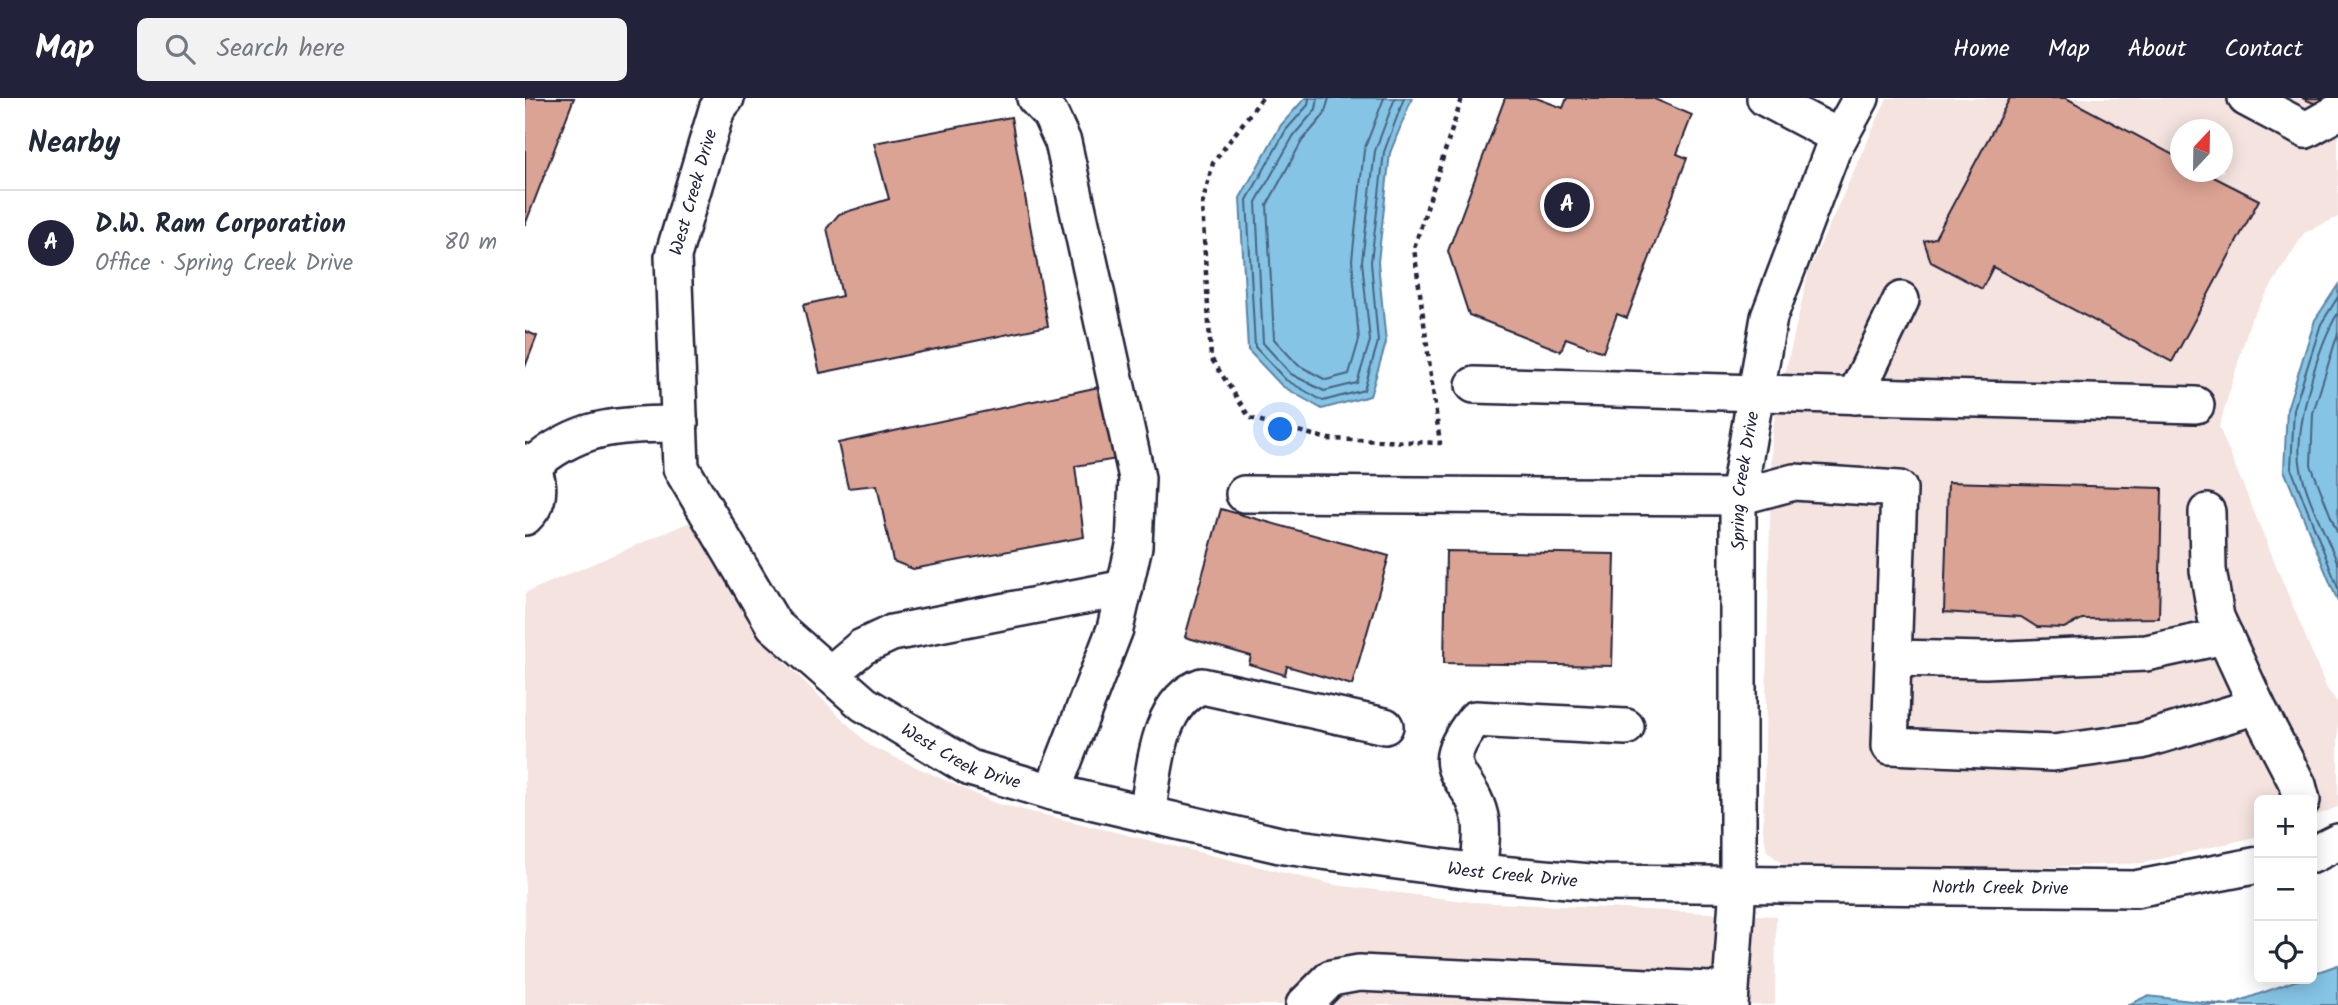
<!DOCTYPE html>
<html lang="en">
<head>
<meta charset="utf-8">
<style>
	:root { --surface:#fff; --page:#f2f2f3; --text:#1f2937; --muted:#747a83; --line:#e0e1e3; --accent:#22223b }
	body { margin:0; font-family:Kalam,sans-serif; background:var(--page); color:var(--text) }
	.controls { position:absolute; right:21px; bottom:21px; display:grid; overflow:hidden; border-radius:10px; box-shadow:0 4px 18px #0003 }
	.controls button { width:63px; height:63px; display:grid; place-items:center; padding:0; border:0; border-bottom:2px solid var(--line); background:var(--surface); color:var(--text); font:35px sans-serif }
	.compass { position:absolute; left:1645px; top:21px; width:63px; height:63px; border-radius:50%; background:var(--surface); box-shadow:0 4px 18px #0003; rotate:22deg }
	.you { position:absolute; left:756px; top:332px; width:24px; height:24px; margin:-18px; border:5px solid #fff; border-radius:50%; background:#1a73e8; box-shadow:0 0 0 10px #1a73e833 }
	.badge { display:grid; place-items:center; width:46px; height:46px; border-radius:50%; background:var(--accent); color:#fff; font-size:23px; font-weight:700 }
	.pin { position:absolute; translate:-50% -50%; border:4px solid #fff; box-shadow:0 2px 7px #0006 }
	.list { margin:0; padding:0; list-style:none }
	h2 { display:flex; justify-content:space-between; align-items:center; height:91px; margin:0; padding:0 28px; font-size:30px }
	h2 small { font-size:23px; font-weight:400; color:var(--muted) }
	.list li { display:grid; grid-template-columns:46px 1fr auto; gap:21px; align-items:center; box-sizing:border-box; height:105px; padding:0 28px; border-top:2px solid var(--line) }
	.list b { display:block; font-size:26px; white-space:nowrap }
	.list p { margin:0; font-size:23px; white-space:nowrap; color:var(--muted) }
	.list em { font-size:23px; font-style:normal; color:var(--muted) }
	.icon { flex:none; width:38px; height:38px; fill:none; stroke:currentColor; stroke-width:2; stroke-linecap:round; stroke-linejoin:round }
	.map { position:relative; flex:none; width:1813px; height:907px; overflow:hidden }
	header { display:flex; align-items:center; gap:42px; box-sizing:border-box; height:98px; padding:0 35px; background:var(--accent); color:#fff }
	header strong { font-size:33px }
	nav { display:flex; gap:38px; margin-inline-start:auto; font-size:24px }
	.search { width:490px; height:63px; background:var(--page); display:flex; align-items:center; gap:18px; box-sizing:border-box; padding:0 24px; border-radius:10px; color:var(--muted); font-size:26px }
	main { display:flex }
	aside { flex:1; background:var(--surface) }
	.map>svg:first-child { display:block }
</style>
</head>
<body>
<header>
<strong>Map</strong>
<div class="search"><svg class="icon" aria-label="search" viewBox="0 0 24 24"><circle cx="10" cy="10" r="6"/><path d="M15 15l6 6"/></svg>Search here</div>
<nav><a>Home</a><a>Map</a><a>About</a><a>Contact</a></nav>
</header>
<main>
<aside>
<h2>Nearby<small></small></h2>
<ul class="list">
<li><span class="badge">A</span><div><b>D.W. Ram Corporation</b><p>Office · Spring Creek Drive</p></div><em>80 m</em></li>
</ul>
</aside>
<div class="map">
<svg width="1813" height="907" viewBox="0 0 1813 907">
	<rect width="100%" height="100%" fill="#fff"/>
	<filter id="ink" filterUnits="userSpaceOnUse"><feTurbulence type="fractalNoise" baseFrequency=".0143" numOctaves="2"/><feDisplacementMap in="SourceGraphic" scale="14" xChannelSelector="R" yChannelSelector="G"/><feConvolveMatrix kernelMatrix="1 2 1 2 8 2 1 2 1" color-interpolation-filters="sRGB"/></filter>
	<g filter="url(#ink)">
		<g fill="#f4e3df" fill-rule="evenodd">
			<path d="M1362,0H1813V119L1779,135L1726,221L1694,329L1802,591L1813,605V709L1787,719V702H1734V738L1618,765L1504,770L1259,767L1242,753L1238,732L1247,333L1284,172ZM1656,32H1698V74H1656Z"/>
			<polygon points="165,424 243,548 345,648 470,705 810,787 947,804 1251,818 1250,907 0,907 0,495"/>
		</g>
		<g fill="#85c4e5" stroke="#5d83a1" stroke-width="2">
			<polygon points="780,0 887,0 865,55 853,164 861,245 845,298 797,311 757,288 723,252 715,100 756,27"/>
			<polygon points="1813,187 1813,504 1759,372 1762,311 1790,222"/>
			<polygon points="1813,867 1813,907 1704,907 1775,881 1787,881 1787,876"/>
			<polygon points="1622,898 1703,907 1603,907"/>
		</g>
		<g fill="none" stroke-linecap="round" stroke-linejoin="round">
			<g stroke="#4a637f" stroke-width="2">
				<polyline points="784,0 783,7 761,32 722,102 730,249 761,282 798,303 839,292 853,244 846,164 859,54 879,0"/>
				<polyline points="793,0 791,11 769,37 731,104 738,245 766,276 799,293 832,285 845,243 837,163 850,53 870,0"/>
				<polyline points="804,0 799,17 777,43 742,107 749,241 773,267 801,282 824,276 834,242 827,162 839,52 859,0"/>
				<polyline points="1813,199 1796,226 1769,311 1766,370 1813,490"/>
				<path d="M1813,215C1793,247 1768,333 1776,371C1782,402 1801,436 1813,466"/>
				<polyline points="1813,235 1788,315 1786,367 1813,437"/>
			</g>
		</g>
		<g fill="#dba393" stroke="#22223b" stroke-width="2">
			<polygon points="0,0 49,0 0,127"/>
			<polygon points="980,0 1011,0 1038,10 1042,0 1127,0 1167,17 1152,56 1162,60 1102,220 1092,216 1078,254 1041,240 1036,253 944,217 923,153"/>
			<polygon points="1485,0 1541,0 1656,61 1656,74 1679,74 1734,102 1647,264 1468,169 1457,191 1406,164 1399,143 1410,140"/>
			<polygon points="1777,0 1805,0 1793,7"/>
			<polygon points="486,19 523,228 295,275 278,207 317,198 302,130 314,116 364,101 349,45"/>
			<polygon points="0,233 12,238 0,269"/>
			<polygon points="574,289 592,361 550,368 559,439 388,471 368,463 352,387 323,390 313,345"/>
			<polygon points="1423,384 1637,390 1634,520 1557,521 1539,530 1512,529 1496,519 1419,514"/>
			<polygon points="696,411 864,458 827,587 762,568 760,577 724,566 726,558 660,539"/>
			<polygon points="921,453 1090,456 1087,568 919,565"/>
		</g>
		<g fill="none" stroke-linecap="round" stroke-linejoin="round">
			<g stroke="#22223b" stroke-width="40">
				<g id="minor">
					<path id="s1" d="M201,0L192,11L148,158L156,370L249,527L339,606L445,670L527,694L759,748L954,774L1076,785L1610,791L1734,767"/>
					<polyline points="510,0 525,16 538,44 612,380 609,448 590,531 527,694"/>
					<polyline points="1240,0 1314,39"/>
					<polyline points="1721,0 1781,32 1813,14"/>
					<polyline points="949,287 1671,307"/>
					<polyline points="1330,298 1376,202"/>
					<path d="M0,364C17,379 17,403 0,419"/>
					<path d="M6,369C54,326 93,327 155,326"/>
					<polyline points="719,396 1213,399 1269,384 1374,391 1365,648 1528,655 1616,643 1732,608 1773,687 1777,702"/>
					<polyline points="1682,414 1683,472 1691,519 1732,608"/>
					<polyline points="1368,560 1460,562 1621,555 1700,538"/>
					<polyline points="305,576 337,549 367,535 600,490"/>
					<path d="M622,716C630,674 631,604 677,588L860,628"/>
					<polyline points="1787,757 1813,744"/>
					<path d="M954,774C954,758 958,739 956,724C948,673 904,679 950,621L1101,629"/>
					<polyline points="779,907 806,880 834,875 1205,893"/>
					<path id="s2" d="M1205,907L1213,786V399L1244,219L1307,53L1336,0"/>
				</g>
			</g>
			<polyline stroke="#22223b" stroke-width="4.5" stroke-dasharray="5 5" stroke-linecap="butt" points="737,0 688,65 677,107 686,260 725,320 803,341 915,345 889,150 937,0"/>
			<use href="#minor" stroke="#fff" stroke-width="35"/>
		</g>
	</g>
	<g text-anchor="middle" stroke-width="5" stroke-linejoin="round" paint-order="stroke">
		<g font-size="18" fill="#22223b" stroke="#fff">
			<text transform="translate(168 94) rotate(-74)" y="6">West Creek Drive</text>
			<text dy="6" stroke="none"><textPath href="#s2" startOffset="525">Spring Creek Drive</textPath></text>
			<text dy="6" stroke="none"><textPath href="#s1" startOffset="793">West Creek Drive</textPath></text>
			<text dy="6" stroke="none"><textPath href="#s1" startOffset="1360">West Creek Drive</textPath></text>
			<text dy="6" stroke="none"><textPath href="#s1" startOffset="1848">North Creek Drive</textPath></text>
		</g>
	</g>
</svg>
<div class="controls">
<button>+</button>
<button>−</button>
<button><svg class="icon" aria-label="locate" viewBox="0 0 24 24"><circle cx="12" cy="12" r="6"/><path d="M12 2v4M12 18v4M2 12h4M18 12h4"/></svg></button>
</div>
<svg class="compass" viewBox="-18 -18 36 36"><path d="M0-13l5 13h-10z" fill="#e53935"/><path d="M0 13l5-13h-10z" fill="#747a83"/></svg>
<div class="you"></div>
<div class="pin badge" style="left:1042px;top:107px">A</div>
</div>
</main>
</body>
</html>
